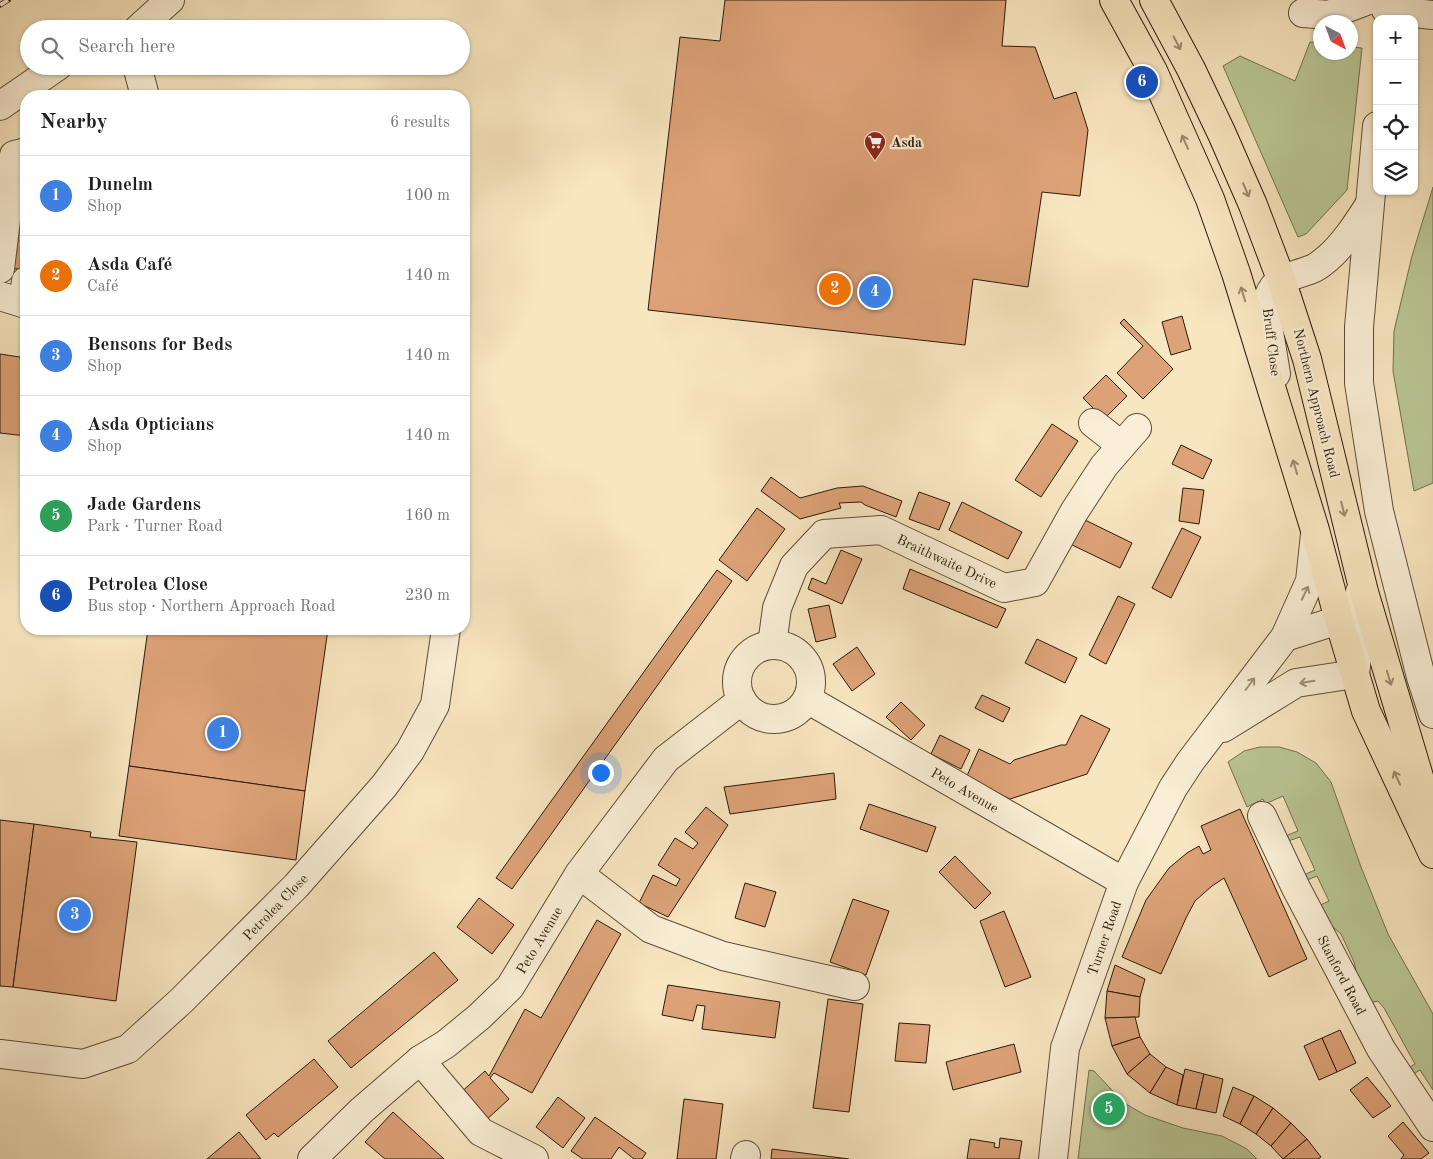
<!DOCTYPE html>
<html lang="en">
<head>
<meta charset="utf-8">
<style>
	:root { --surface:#fff; --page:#f6f6f6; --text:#202124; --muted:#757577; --line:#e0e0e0; --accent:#111827 }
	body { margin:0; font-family:"Old Standard TT",serif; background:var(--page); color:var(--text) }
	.controls { position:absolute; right:15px; top:15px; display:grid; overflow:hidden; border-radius:10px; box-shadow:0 1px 4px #0004 }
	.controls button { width:45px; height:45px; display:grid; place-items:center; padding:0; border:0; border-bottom:1px solid var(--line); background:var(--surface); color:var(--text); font:25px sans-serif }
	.compass { position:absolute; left:1313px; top:15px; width:45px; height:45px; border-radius:50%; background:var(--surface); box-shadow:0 1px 4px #0004; rotate:139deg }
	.you { position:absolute; left:600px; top:772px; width:18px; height:18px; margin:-12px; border:4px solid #fff; border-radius:50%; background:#1a73e8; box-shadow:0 0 0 8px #1a73e833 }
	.badge { display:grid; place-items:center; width:32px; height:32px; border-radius:50%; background:var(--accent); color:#fff; font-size:16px; font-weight:700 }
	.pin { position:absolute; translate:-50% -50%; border:2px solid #fff; box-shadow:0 1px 5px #0006 }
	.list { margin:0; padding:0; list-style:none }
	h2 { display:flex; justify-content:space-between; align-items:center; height:65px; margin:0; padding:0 20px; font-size:21px }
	h2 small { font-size:16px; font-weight:400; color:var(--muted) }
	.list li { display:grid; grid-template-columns:32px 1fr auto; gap:15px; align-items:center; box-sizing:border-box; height:80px; padding:0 20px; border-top:1px solid var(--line) }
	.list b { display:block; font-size:19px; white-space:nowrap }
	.list p { margin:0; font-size:16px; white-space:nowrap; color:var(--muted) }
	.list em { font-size:16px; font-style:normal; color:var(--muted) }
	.icon { flex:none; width:28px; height:28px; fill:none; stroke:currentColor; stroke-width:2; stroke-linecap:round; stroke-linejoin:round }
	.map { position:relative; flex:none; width:1433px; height:1159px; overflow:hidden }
	.search { position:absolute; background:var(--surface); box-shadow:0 1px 4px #0004; left:20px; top:20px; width:450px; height:55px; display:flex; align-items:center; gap:12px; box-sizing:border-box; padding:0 18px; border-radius:28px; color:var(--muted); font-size:19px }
	.panel { position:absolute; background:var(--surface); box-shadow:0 1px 4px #0004; left:20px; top:90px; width:450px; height:545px; border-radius:20px }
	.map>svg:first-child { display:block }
</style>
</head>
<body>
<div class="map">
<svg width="1433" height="1159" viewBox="0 0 1433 1159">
	<rect width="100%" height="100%" fill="#f8e6c0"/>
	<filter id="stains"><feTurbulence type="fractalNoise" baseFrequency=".004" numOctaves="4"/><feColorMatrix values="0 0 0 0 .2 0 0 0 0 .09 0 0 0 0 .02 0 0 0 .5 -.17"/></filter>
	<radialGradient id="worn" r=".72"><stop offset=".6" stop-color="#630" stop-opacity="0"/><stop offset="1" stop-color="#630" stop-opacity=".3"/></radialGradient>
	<g fill="#bac695" stroke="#727050">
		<polygon points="1310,42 1320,43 1320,52 1350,52 1351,47 1362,48 1347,190 1306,234 1298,237 1223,66 1240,56 1295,81"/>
		<polygon points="1433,187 1433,483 1414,491 1393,371 1394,331 1412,256"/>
		<polygon points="1260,747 1279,747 1297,752 1316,763 1331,782 1361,867 1388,934 1433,1014 1433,1090 1420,1070 1409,1077 1405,1070 1415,1064 1384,1008 1378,1001 1369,1003 1357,975 1354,962 1341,934 1312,909 1329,901 1317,876 1300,883 1297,878 1315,870 1300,837 1282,843 1280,838 1298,831 1283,796 1265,804 1263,799 1247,807 1228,762 1244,751"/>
		<polygon points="1089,1070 1094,1071 1124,1103 1145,1115 1183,1128 1222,1136 1247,1149 1257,1159 1078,1159"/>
	</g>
	<g fill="#dda278" stroke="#2b190a">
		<polygon points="725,0 1006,0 1002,46 1035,47 1054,99 1076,92 1088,130 1080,196 1042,192 1028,287 973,279 965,345 648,310 680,37 720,41"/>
		<polygon points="3,212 26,215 26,270 0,267"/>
		<polygon points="1182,316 1191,349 1171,355 1162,322"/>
		<polygon points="1124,319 1173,369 1143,399 1117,373 1143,346 1120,323"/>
		<polygon points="0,354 26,358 26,436 0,433"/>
		<polygon points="1106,375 1127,396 1104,419 1083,398"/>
		<polygon points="1052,424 1078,441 1041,497 1015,480"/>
		<polygon points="1181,445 1212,460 1203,479 1172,464"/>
		<polygon points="771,477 800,498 837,488 863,486 902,501 896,517 865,505 861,502 839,503 841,508 800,519 761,491"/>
		<polygon points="1183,488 1204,490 1199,524 1179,521"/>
		<polygon points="919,492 950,503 939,530 909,519"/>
		<polygon points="962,502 1022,532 1008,559 949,530"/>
		<polygon points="757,508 785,529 747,581 719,560"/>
		<polygon points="1081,518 1132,543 1120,568 1068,543"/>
		<polygon points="1182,528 1201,537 1171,598 1152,588"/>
		<polygon points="841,550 862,559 842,604 808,589 812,578 826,584"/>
		<polygon points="910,569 1006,609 997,628 903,589"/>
		<polygon points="717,570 732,581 512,889 496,878"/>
		<polygon points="1118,596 1135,604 1106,664 1089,655"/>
		<polygon points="829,605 836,637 816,642 808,609"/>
		<polygon points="148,629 328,629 305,791 129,766"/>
		<polygon points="1037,639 1077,658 1065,683 1025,663"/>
		<polygon points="857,647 875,674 852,691 833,664"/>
		<polygon points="982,695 1010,708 1003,722 975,708"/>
		<polygon points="901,702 925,725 911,740 886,717"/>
		<polygon points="1081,715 1110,729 1087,774 1010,799 966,778 979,749 1010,764 1014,760 1061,745 1066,745"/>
		<polygon points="940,735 970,750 961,769 931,754"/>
		<polygon points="129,766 305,791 296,860 119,836"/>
		<polygon points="834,773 836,799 730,814 724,787"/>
		<polygon points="869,804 936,827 927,852 860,829"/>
		<polygon points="706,807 728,825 668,917 639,903 653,875 676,886 680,879 658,865 675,838 693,849 698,843 685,832"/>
		<polygon points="1240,809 1307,959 1269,977 1224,878 1212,886 1195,901 1186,918 1161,974 1122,957 1146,900 1169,868 1187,853 1199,846 1203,854 1211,850 1201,826"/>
		<polygon points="0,820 34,824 13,987 0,986"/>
		<polygon points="34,824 91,832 90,837 137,842 116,1001 13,987"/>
		<polygon points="955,856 991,893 975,909 939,872"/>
		<polygon points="745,883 776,892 765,927 735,918"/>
		<polygon points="479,898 514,925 492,954 457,927"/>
		<polygon points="853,899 889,911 866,975 830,962"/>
		<polygon points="1004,911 1031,977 1005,987 980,921"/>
		<polygon points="597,920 621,934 532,1093 494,1073 490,1078 509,1099 484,1122 459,1094 485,1071 489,1076 525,1009 541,1018"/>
		<polygon points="434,952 458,980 351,1068 328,1041"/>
		<polygon points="1115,965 1145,979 1140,997 1107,991"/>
		<polygon points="668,985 780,1002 775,1038 702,1029 705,1006 697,1005 693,1021 662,1015"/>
		<polygon points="1107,991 1140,997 1139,1017 1105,1018"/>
		<polygon points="828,999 863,1004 849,1112 813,1108"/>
		<polygon points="1135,1017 1140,1037 1112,1046 1105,1018"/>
		<polygon points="899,1023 930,1025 926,1063 895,1061"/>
		<polygon points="1340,1030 1356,1063 1337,1072 1322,1038"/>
		<polygon points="1140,1037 1150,1054 1127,1074 1112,1046"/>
		<polygon points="1322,1038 1337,1072 1319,1080 1304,1046"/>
		<polygon points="1014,1044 1021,1072 953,1090 946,1062"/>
		<polygon points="1150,1054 1166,1067 1150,1093 1127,1074"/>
		<polygon points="314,1059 338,1087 278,1137 274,1133 266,1140 246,1115"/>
		<polygon points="1166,1067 1183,1075 1177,1105 1150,1093"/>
		<polygon points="1185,1069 1204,1074 1196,1109 1177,1105"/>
		<polygon points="1204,1074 1223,1079 1216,1113 1196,1109"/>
		<polygon points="1367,1077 1391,1106 1373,1118 1350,1090"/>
		<polygon points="1233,1087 1254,1096 1240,1124 1223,1116"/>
		<polygon points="1254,1096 1273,1108 1256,1134 1240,1124"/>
		<polygon points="558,1097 585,1118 563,1148 536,1127"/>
		<polygon points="684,1099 723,1104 716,1159 677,1159"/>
		<polygon points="1273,1108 1291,1123 1271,1146 1256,1134"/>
		<polygon points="393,1112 444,1159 385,1159 365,1142"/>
		<polygon points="595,1117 646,1153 642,1159 634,1159 619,1147 611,1159 583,1159 571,1151"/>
		<polygon points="1403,1122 1429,1153 1421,1159 1401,1159 1404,1155 1388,1136"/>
		<polygon points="1291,1123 1307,1139 1283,1159 1271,1146"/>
		<polygon points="239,1132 261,1159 207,1159"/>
		<polygon points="1000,1138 1022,1141 1019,1159 967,1159 970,1139 995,1143 994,1147 999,1148"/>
		<polygon points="1307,1139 1321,1157 1318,1159 1283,1159"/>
		<polygon points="772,1149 849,1159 771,1159"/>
	</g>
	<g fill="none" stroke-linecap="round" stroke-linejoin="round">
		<g stroke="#5e4c38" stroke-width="30">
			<g id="minor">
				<polyline points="1386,10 1433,15"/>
				<polyline points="1303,13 1329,15 1369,0"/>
				<polyline points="138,29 170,0"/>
				<polyline points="137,66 145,96"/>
				<polyline points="0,106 58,66"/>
				<polyline points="1377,126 1359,327 1359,383 1379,511 1421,677 1433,714"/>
				<polyline points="0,269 14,155 26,152"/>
				<polyline points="0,296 26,304"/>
				<polyline points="23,303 26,281"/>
				<path d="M1276,374L1265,307C1273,275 1287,279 1312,269C1318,267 1323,262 1328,258C1344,244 1357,224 1368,207"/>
				<polyline points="1093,423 1121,445"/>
				<polyline points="1285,637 1339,620 1363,625"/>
				<polyline points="772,645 777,608 794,566 824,534 881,530 1004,588 1035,582 1074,512 1104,466 1137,428"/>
				<circle cx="774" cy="682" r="37"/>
				<polyline points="807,699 1124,882"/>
				<polyline points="1223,728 1296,683 1355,674 1361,624 1360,592"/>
				<polyline points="1262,816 1296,888 1381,1049 1433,1127"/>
				<polyline points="579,874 651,929 723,956 855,986"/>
				<polyline points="0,1054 83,1064 128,1049 181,1001 296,886 384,786 410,751 435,705 446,629"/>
				<polyline points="420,1060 481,1132 534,1159"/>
				<polyline points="312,1159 362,1110 420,1060 446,1044 479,1017 510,987 579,874 666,759 742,700"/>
				<polyline points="745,1159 746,1155"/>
				<polyline points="1053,1159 1065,1048 1124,882 1173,788 1190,762 1285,637 1310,581 1315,534"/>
			</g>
		</g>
		<g stroke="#2b190a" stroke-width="30">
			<g id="major">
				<polyline points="1114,0 1153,71 1210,199 1236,273 1315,530 1339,620 1366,711 1433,854"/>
				<polyline points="1154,0 1191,69 1222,134 1253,205 1281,279 1307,359 1364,592 1431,817"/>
			</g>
		</g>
		<use href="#minor" stroke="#faefd6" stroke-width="28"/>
		<use href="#major" stroke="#f8e6c0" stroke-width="28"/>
		<g stroke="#2b190a" stroke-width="5.5">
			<polyline id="rail" points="0,5 8,0"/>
		</g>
		<use href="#rail" stroke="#faefd6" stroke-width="4" stroke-dasharray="11" stroke-linecap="butt"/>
	</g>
	<defs><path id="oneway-shaft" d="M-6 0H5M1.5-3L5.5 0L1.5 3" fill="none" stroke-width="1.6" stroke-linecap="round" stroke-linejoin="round" transform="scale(1.25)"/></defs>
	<g stroke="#9c8a6e">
		<use href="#oneway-shaft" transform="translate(1177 43) rotate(62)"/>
		<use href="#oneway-shaft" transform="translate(1185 142) rotate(-114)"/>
		<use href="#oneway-shaft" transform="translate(1246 190) rotate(67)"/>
		<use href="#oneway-shaft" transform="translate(1243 294) rotate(-107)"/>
		<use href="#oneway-shaft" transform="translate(1295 467) rotate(-107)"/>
		<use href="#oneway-shaft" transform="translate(1343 509) rotate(76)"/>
		<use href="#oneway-shaft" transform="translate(1389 678) rotate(73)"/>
		<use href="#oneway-shaft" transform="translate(1397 778) rotate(-115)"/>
	</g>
	<g stroke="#9d8f7a">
		<use href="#oneway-shaft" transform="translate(1305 593) rotate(-65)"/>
		<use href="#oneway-shaft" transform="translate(1307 682) rotate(171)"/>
		<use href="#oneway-shaft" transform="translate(1250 684) rotate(-53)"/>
	</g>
	<defs>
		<g id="supermarket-pin" transform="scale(1.125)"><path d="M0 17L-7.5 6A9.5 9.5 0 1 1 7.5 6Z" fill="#8f2418" stroke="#faefd6"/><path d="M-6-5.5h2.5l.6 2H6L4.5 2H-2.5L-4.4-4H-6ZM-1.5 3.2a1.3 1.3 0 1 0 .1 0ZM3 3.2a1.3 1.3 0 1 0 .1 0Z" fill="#fff"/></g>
	</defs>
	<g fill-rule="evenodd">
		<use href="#supermarket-pin" x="875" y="142"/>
	</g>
	<g text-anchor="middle" stroke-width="4.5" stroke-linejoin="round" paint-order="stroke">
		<g font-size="14" font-weight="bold" fill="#2b190a" stroke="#faefd6" text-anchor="start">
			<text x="891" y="147">Asda</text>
		</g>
		<g font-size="14" fill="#2b190a" stroke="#faefd6">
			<text transform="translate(1272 342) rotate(83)" y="5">Bruff Close</text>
			<text transform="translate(1317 403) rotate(76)" y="5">Northern Approach Road</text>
			<text transform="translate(947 561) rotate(25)" y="5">Braithwaite Drive</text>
			<text transform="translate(965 790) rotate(30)" y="5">Peto Avenue</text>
			<text transform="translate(275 907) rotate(-46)" y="5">Petrolea Close</text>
			<text transform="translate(1104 938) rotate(-71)" y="5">Turner Road</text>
			<text transform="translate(539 940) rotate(-59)" y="5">Peto Avenue</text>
			<text transform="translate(1342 975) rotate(62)" y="5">Stanford Road</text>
		</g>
	</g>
	<rect width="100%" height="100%" filter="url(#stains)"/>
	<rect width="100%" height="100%" fill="url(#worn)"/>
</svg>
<div class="controls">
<button>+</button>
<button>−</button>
<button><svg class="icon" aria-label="locate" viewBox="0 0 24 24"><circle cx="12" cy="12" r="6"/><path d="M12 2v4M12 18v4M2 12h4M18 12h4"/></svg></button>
<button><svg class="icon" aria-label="layers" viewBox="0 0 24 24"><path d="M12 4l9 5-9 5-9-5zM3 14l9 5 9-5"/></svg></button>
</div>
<svg class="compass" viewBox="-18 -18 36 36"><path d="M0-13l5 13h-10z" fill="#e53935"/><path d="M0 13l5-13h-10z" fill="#757577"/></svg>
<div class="you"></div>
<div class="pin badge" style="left:223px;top:733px;background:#3f7fe0">1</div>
<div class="pin badge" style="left:835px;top:289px;background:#e8710a">2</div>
<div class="pin badge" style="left:75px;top:915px;background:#3f7fe0">3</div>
<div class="pin badge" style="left:875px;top:292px;background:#3f7fe0">4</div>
<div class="pin badge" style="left:1109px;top:1109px;background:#2e9e5b">5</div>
<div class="pin badge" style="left:1142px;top:82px;background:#1a4fb4">6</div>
<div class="search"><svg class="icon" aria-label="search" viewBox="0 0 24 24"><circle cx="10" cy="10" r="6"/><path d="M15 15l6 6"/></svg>Search here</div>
<section class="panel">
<h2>Nearby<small>6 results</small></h2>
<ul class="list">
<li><span class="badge" style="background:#3f7fe0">1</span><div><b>Dunelm</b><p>Shop</p></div><em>100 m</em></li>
<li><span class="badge" style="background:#e8710a">2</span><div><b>Asda Café</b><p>Café</p></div><em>140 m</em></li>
<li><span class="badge" style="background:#3f7fe0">3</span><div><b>Bensons for Beds</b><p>Shop</p></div><em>140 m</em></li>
<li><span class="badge" style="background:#3f7fe0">4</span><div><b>Asda Opticians</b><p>Shop</p></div><em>140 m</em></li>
<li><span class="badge" style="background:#2e9e5b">5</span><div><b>Jade Gardens</b><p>Park · Turner Road</p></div><em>160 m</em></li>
<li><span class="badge" style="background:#1a4fb4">6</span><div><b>Petrolea Close</b><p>Bus stop · Northern Approach Road</p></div><em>230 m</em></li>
</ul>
</section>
</div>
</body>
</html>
